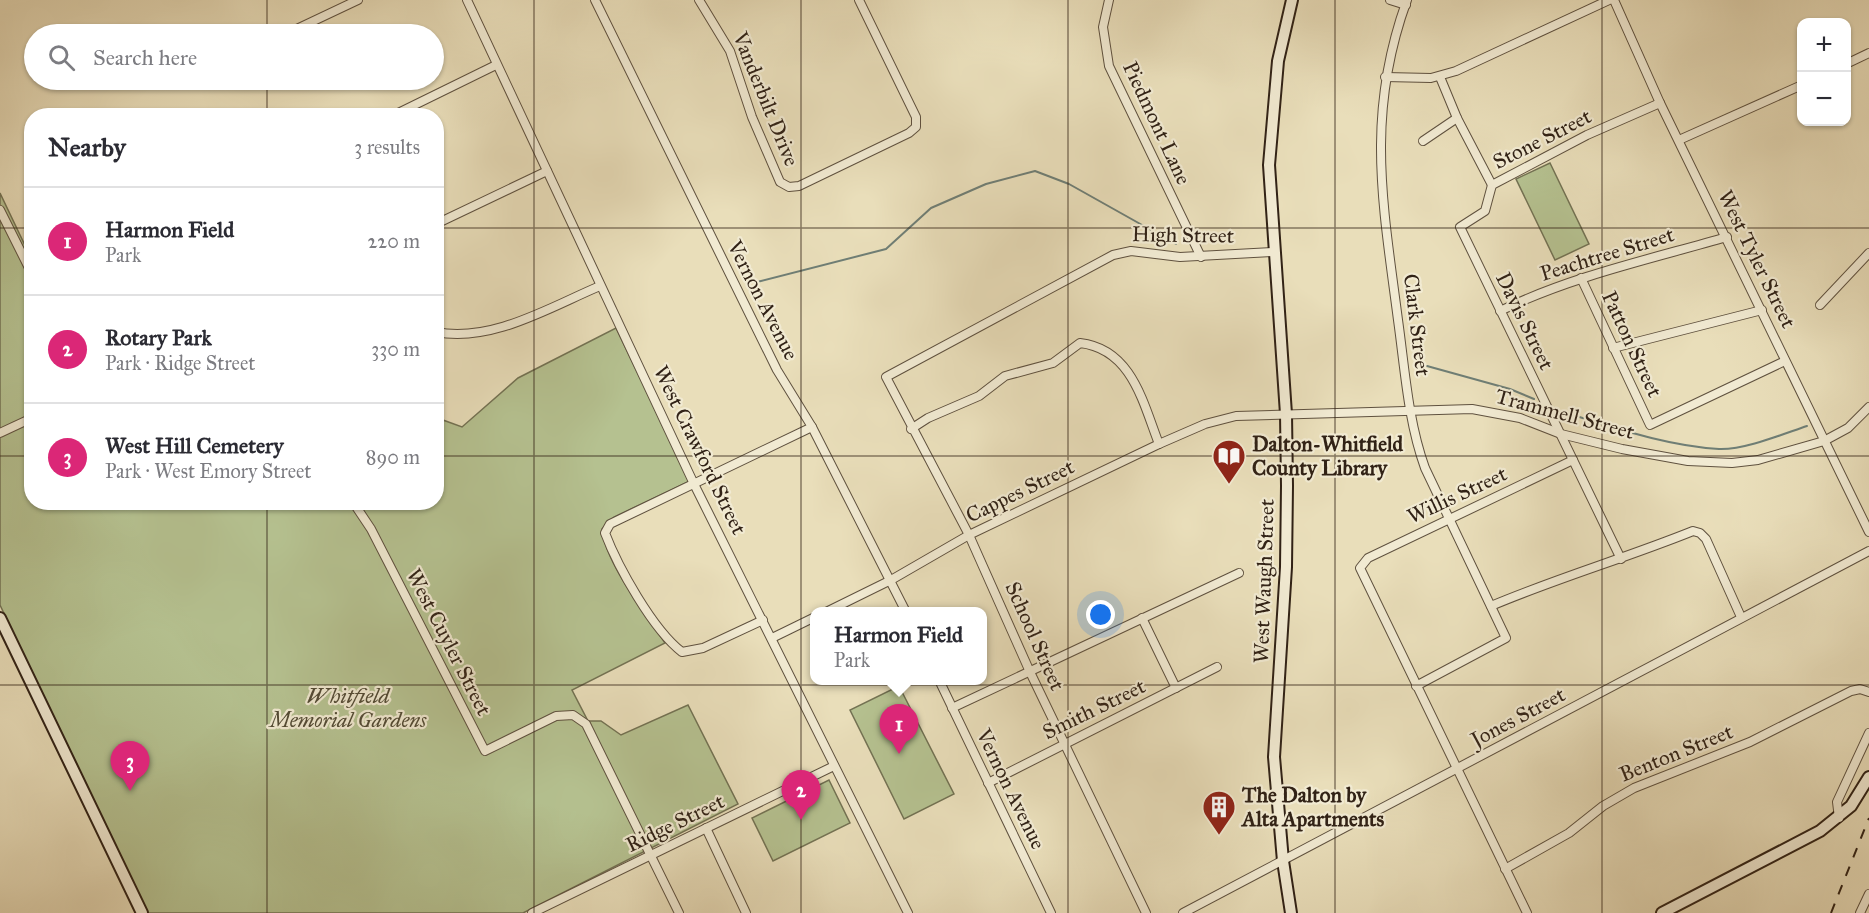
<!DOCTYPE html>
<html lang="en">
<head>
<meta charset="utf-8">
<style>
	:root { --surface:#fff; --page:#f2f2f3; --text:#2b2b33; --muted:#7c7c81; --line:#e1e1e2; --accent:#db2777 }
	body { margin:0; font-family:"IM FELL Great Primer",serif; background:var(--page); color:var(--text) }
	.controls { position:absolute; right:18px; top:18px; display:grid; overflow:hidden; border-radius:12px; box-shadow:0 2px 4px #0004 }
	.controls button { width:54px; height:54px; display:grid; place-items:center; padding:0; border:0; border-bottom:2px solid var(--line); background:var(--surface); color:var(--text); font:30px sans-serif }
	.you { position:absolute; left:1101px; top:615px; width:21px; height:21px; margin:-15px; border:4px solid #fff; border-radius:50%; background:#1a73e8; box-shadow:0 0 0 9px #1a73e833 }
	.badge { display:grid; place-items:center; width:39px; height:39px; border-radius:50%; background:var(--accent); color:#fff; font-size:20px; font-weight:700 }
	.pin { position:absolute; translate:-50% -50px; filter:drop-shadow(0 2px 3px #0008) }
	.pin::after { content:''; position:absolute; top:32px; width:21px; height:18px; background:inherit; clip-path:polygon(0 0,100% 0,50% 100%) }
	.popup { position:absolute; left:810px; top:607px; width:177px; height:78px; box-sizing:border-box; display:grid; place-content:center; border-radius:12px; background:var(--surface); filter:drop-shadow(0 2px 4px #0005); font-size:20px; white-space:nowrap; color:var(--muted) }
	.popup b { font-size:22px; color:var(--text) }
	.popup::after { content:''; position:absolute; left:50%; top:100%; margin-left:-12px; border:12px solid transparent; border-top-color:var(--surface) }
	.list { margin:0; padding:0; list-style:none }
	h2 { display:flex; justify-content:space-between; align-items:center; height:78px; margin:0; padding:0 24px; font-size:26px }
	h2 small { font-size:20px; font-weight:400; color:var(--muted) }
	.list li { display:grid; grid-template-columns:39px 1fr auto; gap:18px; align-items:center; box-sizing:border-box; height:108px; padding:0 24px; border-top:2px solid var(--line) }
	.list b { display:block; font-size:22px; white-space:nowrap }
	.list p { margin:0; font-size:20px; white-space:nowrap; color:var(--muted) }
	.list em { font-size:20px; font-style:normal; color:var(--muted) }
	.icon { flex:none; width:33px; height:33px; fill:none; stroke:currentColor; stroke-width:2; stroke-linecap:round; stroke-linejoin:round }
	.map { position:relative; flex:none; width:1869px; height:913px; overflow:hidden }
	.search { position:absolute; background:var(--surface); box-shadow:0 2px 4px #0004; left:24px; top:24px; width:420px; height:66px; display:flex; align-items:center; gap:15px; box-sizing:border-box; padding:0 21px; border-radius:33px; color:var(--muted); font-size:22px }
	.panel { position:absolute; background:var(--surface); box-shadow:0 2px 4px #0004; left:24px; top:108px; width:420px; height:402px; border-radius:24px }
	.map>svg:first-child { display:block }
</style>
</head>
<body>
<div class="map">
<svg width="1869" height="913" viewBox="0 0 1869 913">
	<rect width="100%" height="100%" fill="#e9deba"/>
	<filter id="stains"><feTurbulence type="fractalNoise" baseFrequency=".00333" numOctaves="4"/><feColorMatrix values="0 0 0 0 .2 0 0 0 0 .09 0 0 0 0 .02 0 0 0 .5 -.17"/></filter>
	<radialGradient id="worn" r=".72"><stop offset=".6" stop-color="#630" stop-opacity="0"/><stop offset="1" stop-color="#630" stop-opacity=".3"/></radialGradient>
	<g fill="#b5c190" stroke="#737253" stroke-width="1.5">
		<polygon points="1550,163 1589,244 1555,260 1516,179"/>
		<path d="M0,193L31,258L32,502H436L437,413L443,420L462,427L518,378L616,328L690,481L614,517L602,529C606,565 645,612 665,643L572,690L588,721H601L621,735L688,705L738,804L523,913H148L0,605Z"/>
		<polygon points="899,686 954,794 904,819 850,710"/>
		<polygon points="829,780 850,823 773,861 752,818"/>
	</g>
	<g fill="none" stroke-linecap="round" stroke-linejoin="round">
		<g stroke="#6f7e75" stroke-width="2">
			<polyline points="757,282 886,249 931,208 986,184 1035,171 1069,184 1176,244"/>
			<polyline points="1427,366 1510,389 1534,399"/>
			<path d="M1563,412C1613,427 1666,446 1719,449C1744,450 1783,434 1807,426"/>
		</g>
		<g stroke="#5f513f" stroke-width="10">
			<g id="street">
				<polyline points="467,0 694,484 908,913"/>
				<polyline points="595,0 777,370 812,427 906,612"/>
				<polyline points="699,0 730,51 752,117 780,182 789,187 799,186 909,133 916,127 916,117 859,0"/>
				<polyline points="1109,0 1103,27 1109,66 1201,257"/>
				<polyline points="1390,0 1406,5"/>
				<path d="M1407,0C1365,115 1383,204 1398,320C1405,370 1408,421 1425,468L1506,638L1416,686"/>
				<polyline points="1614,0 1660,103 1869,532"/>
				<polyline points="286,34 358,0"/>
				<polyline points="1846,64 1869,53"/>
				<polyline points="1385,77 1431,78 1456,71 1609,0"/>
				<polyline points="1440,77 1457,118 1492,185"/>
				<polyline points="187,82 192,80"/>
				<polyline points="392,116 496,65"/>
				<polyline points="1679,140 1802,85"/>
				<polyline points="1423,141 1457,118"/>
				<polyline points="0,210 32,274"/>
				<polyline points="436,224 547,171"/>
				<polyline points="1581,278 1650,425 1785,361"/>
				<polyline points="1820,305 1869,253"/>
				<path d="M1500,311C1572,276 1651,259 1727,237"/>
				<path d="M436,332C492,343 550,307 600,286"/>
				<polyline points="1613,348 1762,310"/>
				<path d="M911,429L928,418L979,396L1005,376L1053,363L1080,343C1132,349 1143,403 1159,444"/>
				<polyline points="0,433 32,418"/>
				<polyline points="353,502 371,529 485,751 556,716 573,715 586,724 679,913"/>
				<polyline points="1621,559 1460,227 1485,211 1492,185 1587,135 1660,103"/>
				<path d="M1491,606C1557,578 1626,558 1693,531L1700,533L1706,539L1741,617"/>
				<polyline points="826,612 891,580 969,535 1159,444 1205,424 1236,416 1472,409 1520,418 1561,434 1622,449 1688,461 1732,463 1758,460 1824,441 1848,428 1869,407"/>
				<polyline points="1142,618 1176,688"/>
				<path d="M763,620L703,648L682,652C653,630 618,567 605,533L610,524L812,427"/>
				<polyline points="772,638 815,617"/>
				<polyline points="939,680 1051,913"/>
				<polyline points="952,708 1239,573"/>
				<polyline points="988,783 1217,667"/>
				<polyline points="1839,818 1837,802 1869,733"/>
				<polyline points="706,828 746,913"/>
				<polyline points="1505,869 1569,833 1603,806 1634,788 1750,742 1851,691 1860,689 1869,692"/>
				<polyline points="532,913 834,766"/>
				<polyline points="1146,913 1030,672 969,535 886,377 1113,255 1131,251 1180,257 1273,252"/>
				<polyline points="1183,913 1869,551"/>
				<polyline points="1527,913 1360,568 1368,558 1573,460"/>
				<polyline points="1860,913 1869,894"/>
			</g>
		</g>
		<g stroke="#312216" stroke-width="14">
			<g id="secondary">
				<polyline points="0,618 142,913"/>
				<polyline points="1291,913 1283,861 1274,757 1286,567 1287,486 1286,414 1269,165 1278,61 1292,0"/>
				<polyline points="1662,913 1820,831 1851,806 1869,777"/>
			</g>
		</g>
		<use href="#street" stroke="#f1ead2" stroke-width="8"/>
		<use href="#secondary" stroke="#f1ead2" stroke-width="10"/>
		<polyline stroke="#312216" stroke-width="2" stroke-dasharray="10 10" stroke-linecap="butt" points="1831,913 1869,818"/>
	</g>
	<path fill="none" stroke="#312216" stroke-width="1.5" stroke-opacity="0.55" d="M267,0V34M534,0V913M801,0V913M1068,0V913M1335,0V913M1602,0V913M267,80V116M0,228H32M436,228H1869M0,456H32M436,456H1869M267,502V913M0,685H1869"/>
	<defs>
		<g id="library-pin" transform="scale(1.725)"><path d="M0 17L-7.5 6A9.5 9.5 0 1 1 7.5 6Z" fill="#8f2418" stroke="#f1ead2"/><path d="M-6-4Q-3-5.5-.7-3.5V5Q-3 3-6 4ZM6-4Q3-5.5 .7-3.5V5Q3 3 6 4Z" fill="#fff"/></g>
		<g id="building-pin" transform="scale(1.725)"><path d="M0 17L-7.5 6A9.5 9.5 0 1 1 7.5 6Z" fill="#8f2418" stroke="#f1ead2"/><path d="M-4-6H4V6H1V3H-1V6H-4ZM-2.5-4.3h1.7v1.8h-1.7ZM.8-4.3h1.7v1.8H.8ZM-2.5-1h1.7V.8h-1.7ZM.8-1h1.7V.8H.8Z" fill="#fff"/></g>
	</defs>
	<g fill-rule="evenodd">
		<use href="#library-pin" x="1229" y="456"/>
		<use href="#building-pin" x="1219" y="807"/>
	</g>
	<g text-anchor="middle" stroke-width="4.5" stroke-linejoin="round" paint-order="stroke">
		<g font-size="21" fill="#312216" stroke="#f1ead2">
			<text transform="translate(766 99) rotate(68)" y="7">Vanderbilt Drive</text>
			<text transform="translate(1157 123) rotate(65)" y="7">Piedmont Lane</text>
			<text transform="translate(1542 139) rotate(-27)" y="7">Stone Street</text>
			<text transform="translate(1183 235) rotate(1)" y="7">High Street</text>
			<text transform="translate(1607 254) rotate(-17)" y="7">Peachtree Street</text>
			<text transform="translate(1757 259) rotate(64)" y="7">West Tyler Street</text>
			<text transform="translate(763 300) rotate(63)" y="7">Vernon Avenue</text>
			<text transform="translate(1525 321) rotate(64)" y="7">Davis Street</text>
			<text transform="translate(1417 325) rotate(83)" y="7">Clark Street</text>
			<text transform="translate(1632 344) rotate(65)" y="7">Patton Street</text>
			<text transform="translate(1565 414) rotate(15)" y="7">Trammell Street</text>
			<text transform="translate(700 450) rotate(64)" y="7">West Crawford Street</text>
			<text transform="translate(1020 491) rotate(-26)" y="7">Cappes Street</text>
			<text transform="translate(1457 495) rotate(-25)" y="7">Willis Street</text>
			<text transform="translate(1264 581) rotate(-88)" y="7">West Waugh Street</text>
			<text transform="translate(1035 636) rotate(66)" y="7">School Street</text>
			<text transform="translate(449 642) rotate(63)" y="7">West Cuyler Street</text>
			<text transform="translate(1094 709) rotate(-26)" y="7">Smith Street</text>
			<text transform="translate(1518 717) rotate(-28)" y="7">Jones Street</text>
			<text transform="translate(1676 753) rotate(-22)" y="7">Benton Street</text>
			<text transform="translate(1011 789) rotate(64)" y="7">Vernon Avenue</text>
			<text transform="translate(675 823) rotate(-26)" y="7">Ridge Street</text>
		</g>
		<g font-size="21" font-weight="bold" fill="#312216" stroke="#f1ead2" text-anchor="start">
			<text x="1252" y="451">Dalton-Whitfield<tspan x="1252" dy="24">County Library</tspan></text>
			<text x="1242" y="802">The Dalton by<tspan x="1242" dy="24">Alta Apartments</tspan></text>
		</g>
		<g font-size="21" font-style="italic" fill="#524a34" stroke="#f1ead2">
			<text x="348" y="703">Whitfield<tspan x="348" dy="24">Memorial Gardens</tspan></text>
		</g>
	</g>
	<rect width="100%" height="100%" filter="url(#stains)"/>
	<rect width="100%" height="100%" fill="url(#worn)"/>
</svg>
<div class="controls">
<button>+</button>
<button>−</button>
</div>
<div class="you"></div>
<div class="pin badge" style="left:899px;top:754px">1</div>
<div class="popup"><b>Harmon Field</b>Park</div>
<div class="pin badge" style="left:801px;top:820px">2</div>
<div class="pin badge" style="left:130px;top:791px">3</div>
<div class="search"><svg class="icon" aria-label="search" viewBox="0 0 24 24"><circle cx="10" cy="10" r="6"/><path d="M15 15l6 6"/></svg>Search here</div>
<section class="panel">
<h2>Nearby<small>3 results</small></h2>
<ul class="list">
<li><span class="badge">1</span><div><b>Harmon Field</b><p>Park</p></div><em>220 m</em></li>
<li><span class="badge">2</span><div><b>Rotary Park</b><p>Park · Ridge Street</p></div><em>330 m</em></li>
<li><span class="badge">3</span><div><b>West Hill Cemetery</b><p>Park · West Emory Street</p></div><em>890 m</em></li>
</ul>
</section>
</div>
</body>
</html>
